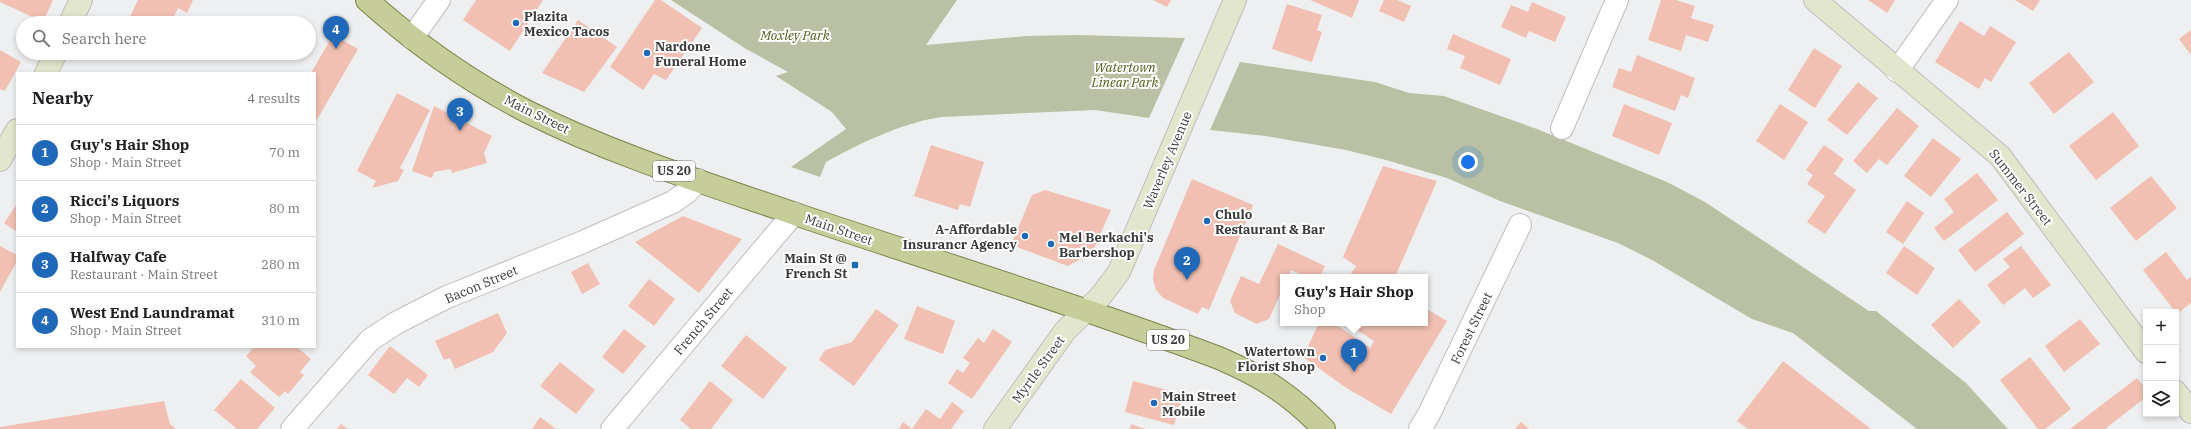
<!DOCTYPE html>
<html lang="en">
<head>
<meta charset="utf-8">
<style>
	:root { --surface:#fff; --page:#f2f2f2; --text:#202124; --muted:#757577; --line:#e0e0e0; --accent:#2068b8 }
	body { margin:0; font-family:"IBM Plex Serif",serif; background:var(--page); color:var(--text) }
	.controls { position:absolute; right:12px; bottom:12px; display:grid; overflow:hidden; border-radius:0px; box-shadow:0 2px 6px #0003 }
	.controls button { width:36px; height:36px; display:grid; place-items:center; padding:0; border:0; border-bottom:1px solid var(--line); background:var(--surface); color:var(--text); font:20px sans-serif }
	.you { position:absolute; left:1468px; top:162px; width:14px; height:14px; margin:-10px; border:3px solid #fff; border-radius:50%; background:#1a73e8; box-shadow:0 0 0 6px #1a73e833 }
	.badge { display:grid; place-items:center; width:26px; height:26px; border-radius:50%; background:var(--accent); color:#fff; font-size:13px; font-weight:700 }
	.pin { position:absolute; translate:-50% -33px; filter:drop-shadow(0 1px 2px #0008) }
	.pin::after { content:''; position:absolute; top:21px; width:14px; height:12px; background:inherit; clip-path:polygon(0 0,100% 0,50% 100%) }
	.popup { position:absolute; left:1280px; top:274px; width:148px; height:52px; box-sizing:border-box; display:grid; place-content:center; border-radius:0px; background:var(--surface); filter:drop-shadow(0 1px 3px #0005); font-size:13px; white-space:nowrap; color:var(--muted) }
	.popup b { font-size:15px; color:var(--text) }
	.popup::after { content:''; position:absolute; left:50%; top:100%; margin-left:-8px; border:8px solid transparent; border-top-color:var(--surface) }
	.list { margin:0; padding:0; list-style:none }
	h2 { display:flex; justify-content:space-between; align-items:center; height:52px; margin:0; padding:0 16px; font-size:17px }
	h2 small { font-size:13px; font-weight:400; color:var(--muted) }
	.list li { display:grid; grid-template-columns:26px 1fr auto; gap:12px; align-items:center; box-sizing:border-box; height:56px; padding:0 16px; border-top:1px solid var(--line) }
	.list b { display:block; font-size:15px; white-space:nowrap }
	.list p { margin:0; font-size:13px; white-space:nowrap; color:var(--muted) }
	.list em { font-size:13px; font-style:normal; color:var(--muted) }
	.icon { flex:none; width:22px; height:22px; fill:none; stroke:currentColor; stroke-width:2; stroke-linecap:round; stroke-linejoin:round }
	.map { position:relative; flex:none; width:2191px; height:429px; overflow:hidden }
	.search { position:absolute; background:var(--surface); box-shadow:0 2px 6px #0003; left:16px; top:16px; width:300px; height:44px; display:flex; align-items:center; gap:10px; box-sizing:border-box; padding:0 14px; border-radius:22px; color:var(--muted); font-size:15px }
	.panel { position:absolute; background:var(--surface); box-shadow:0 2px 6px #0003; left:16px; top:72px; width:300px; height:276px; border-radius:0px }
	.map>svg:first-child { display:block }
</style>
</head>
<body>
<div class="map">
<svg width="2191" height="429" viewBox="0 0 2191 429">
	<rect width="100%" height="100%" fill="#eeeff0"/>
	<g fill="#bac0a3">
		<path d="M671,0H957L926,45L1026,36L1078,35L1185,38L1149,118L1095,110L941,117C899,124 863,142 826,162L820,177L791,167L846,129L832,112L776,76L788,72L746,49Z"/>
		<polygon points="1240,62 1375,82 1409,93 1444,96 1537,129 1667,182 1705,202 1869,311 1876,311 1966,383 2008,429 1917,429 1793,333 1752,319 1652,260 1618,243 1500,201 1447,178 1386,160 1346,150 1266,136 1210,130"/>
	</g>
	<g fill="#f1c0b3">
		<polygon points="0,0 53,0 43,22 0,2"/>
		<polygon points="138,0 193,0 187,13 178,8 171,23 127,23"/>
		<polygon points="476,0 543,0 510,51 463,20"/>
		<polygon points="655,0 661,0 702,28 666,80 654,74 643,90 610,67"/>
		<polygon points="1153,0 1171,0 1167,7"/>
		<polygon points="1310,0 1359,0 1352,18"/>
		<polygon points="1384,0 1397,0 1411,6 1404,22 1379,11"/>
		<polygon points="1661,0 1676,0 1695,6 1691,18 1714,25 1708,42 1686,35 1681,51 1648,40"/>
		<polygon points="1868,0 1895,0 1887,13"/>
		<polygon points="2015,0 2040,0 2033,11"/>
		<polygon points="1532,2 1566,17 1555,42 1529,31 1526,38 1501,27 1511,5 1528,12"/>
		<polygon points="1287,4 1322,15 1317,30 1322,32 1312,62 1272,49"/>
		<polygon points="578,20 617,47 584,92 542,73"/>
		<polygon points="1960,21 1984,36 1990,26 2016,42 1991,82 1985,78 1979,89 1935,62"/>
		<polygon points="2191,30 2191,55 2179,39"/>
		<polygon points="1453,34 1511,59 1500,85 1460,68 1465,56 1447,49"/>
		<polygon points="333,35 358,49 315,123 315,73 311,73"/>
		<polygon points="1814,48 1842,66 1815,108 1788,90"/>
		<polygon points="0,50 21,62 5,91 0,89"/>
		<polygon points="2069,52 2094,82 2054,114 2029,83"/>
		<polygon points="1637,55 1695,78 1688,98 1681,95 1675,111 1612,87 1619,68 1631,72"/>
		<polygon points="1858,82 1878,98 1847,135 1827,120"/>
		<polygon points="397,93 430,110 400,168 404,170 398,181 372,188 376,181 357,171"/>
		<polygon points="1624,104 1672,123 1659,155 1612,136"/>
		<polygon points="1780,104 1808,122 1784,160 1756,141"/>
		<polygon points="434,106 492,136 484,153 487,163 452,173 451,169 434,172 432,178 412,171"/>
		<polygon points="1897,108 1919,126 1887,165 1879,159 1867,173 1853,161"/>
		<polygon points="2113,112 2139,146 2096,180 2069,146"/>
		<polygon points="1933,138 1961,159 1931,197 1904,176"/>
		<polygon points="931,145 984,162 970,207 960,204 958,210 914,196"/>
		<polygon points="1824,145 1844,159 1834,174 1856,190 1825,234 1807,222 1825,196 1807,184 1813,175 1806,170"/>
		<polygon points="1383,166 1437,181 1395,277 1349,277 1356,266 1343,257"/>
		<polygon points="1977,173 1998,200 1944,241 1934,228 1954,212 1944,199"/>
		<polygon points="2151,176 2177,208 2136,241 2110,208"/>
		<polygon points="1192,179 1253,205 1209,310 1202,307 1198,314 1163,298 1156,290 1153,279 1154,270"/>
		<polygon points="1045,190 1111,210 1092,253 1068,266 1011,245 1032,195"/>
		<polygon points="1907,201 1924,213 1903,244 1886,232"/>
		<polygon points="17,204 17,232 4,223"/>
		<polygon points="2007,212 2024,234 1975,272 1958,250"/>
		<polygon points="683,216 742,239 699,293 635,242"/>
		<polygon points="1278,244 1325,266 1320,277 1306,277 1291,270 1288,277 1283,277 1283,288 1269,319 1257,324 1235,313 1230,301 1241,276 1259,284"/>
		<polygon points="0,246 17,255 17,261 0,292"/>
		<polygon points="1904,246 1935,268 1917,295 1886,273"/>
		<polygon points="2021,246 2051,285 2033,298 2025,288 2003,305 1987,285 2010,267 2003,259"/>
		<polygon points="2166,252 2187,280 2191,277 2191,303 2177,314 2143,270"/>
		<polygon points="588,263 600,284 582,294 571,272"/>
		<polygon points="649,279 675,299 654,326 628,306"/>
		<polygon points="1959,299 1981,322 1953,348 1931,325"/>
		<polygon points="917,306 955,321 943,354 904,339"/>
		<polygon points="1425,308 1447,321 1391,414 1345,387 1303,357 1319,323 1334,323 1370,348 1374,341 1346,323 1425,323"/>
		<polygon points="876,309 899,325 854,386 819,360 825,350 852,342"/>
		<polygon points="498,313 507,333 493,352 455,369 450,358 444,360 435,341"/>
		<polygon points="2080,319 2100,344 2064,372 2045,346"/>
		<polygon points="624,329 646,346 623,374 602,357"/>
		<polygon points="993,329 1012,342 972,399 948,383 957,369 963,373 970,363 963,358 978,338 984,343"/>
		<polygon points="746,335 787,368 763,399 721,366"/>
		<polygon points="390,346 428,375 419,387 407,378 394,394 368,375"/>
		<polygon points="254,347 297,347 311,359 300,372 304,375 288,394 285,391 279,397 250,372 256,366 246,356"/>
		<polygon points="2030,357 2071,409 2045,429 2038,429 2000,380"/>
		<polygon points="1783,361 1871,429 1748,429 1737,421"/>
		<polygon points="560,362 595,390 576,414 540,386"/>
		<polygon points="2137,378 2146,389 2146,397 2105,429 2070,429"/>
		<polygon points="241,379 275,408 257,429 237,429 214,410"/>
		<polygon points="710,381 733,400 711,429 691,429 680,420"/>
		<polygon points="1133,381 1183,394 1174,425 1125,412"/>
		<polygon points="164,401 170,424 176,429 0,429 0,427"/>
		<polygon points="952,402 964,411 951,429 899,429 903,422 912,429 926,409 940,419"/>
		<polygon points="540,417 556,429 532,429"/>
		<polygon points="1521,422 1529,429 1515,429"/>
		<polygon points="341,424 348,429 337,429"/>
		<polygon points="1131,424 1146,429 1130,429"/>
	</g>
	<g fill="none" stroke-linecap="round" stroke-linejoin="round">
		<g stroke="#bebec0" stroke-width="24">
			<g id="street">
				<polyline points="412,38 439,0"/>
				<polyline points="1897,71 1947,0"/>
				<polyline points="1562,128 1617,0"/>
				<polyline points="292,429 370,340 396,323 447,297 583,242 673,202 687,192 698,180"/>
				<polyline points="612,429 794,213"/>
				<polyline points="1420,429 1429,414 1520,225"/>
			</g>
		</g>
		<g stroke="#bebec0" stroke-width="24">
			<g id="secondary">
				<polyline points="1815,0 2000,156 2146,352"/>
				<polyline points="70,23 81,0"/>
				<polyline points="46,73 56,53"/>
				<polyline points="0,160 17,130"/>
				<polyline points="2176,392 2191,412"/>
				<polyline points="995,429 1065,331 1100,297 1119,272 1235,0"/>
			</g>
		</g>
		<g stroke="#7c834b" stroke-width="24">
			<path id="primary" d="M367,0C416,44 470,82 528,112C614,155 708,184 798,215C938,262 1080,306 1219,358C1263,377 1290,394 1324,429"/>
		</g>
		<use href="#street" stroke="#fff" stroke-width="22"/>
		<use href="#secondary" stroke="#e2e6cc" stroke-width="22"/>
		<use href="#primary" stroke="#c6cd98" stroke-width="22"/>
	</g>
	<g fill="#2068b8" stroke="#fff" stroke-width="1.5">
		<circle cx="516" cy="23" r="4"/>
		<circle cx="647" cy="53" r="4"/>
		<circle cx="1207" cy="221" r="4"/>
		<circle cx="1025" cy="236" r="4"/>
		<circle cx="1051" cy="244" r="4"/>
		<rect x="851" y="261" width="8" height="8" rx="2"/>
		<circle cx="1323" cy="358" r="4"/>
		<circle cx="1154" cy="403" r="4"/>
	</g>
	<g text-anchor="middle" stroke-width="4" stroke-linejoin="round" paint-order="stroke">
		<g fill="#fff" stroke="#747575" stroke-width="1">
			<rect x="653" y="161" width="42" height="20" rx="3"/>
			<rect x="1147" y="330" width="42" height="20" rx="3"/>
		</g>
		<g font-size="12" font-weight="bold" fill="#393a3a">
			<text x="674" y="175">US 20</text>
			<text x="1168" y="344">US 20</text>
		</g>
		<g font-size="13" font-weight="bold" fill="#393a3a" stroke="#fff" text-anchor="start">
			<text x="524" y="21">Plazita<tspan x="524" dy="15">Mexico Tacos</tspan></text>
			<text x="655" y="51">Nardone<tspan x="655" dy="15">Funeral Home</tspan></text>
			<text x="1215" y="219">Chulo<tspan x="1215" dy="15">Restaurant &amp; Bar</tspan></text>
			<text x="1017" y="234" text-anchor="end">A-Affordable<tspan x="1017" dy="15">Insurancr Agency</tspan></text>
			<text x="1059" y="242">Mel Berkachi's<tspan x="1059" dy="15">Barbershop</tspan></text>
			<text x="847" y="263" text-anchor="end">Main St @<tspan x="847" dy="15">French St</tspan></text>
			<text x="1315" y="356" text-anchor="end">Watertown<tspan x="1315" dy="15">Florist Shop</tspan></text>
			<text x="1162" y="401">Main Street<tspan x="1162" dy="15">Mobile</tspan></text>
		</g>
		<g font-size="13" font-style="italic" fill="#525a17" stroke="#fff">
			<text x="795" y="40">Moxley Park</text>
			<text x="1125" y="72">Watertown<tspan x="1125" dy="15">Linear Park</tspan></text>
		</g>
		<g font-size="13" fill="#393a3a" stroke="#fff">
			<text transform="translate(537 114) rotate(26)" y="5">Main Street</text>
			<text transform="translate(1167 160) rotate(-67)" y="5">Waverley Avenue</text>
			<text transform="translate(2021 187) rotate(52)" y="5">Summer Street</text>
			<text transform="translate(839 229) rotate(19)" y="5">Main Street</text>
			<text transform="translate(481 284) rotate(-23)" y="5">Bacon Street</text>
			<text transform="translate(703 321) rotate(-50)" y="5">French Street</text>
			<text transform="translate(1471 328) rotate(-64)" y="5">Forest Street</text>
			<text transform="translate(1038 369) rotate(-54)" y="5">Myrtle Street</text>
		</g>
	</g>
</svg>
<div class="controls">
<button>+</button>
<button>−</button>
<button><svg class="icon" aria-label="layers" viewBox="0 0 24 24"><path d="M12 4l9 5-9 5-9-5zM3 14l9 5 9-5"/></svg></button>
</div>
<div class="you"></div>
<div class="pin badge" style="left:1354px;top:372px">1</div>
<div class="popup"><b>Guy's Hair Shop</b>Shop</div>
<div class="pin badge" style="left:1187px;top:280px">2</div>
<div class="pin badge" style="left:460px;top:131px">3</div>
<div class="pin badge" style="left:336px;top:49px">4</div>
<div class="search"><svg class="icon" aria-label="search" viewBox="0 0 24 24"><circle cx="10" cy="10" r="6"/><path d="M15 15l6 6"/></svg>Search here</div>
<section class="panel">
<h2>Nearby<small>4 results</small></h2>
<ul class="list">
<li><span class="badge">1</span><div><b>Guy's Hair Shop</b><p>Shop · Main Street</p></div><em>70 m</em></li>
<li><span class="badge">2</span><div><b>Ricci's Liquors</b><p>Shop · Main Street</p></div><em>80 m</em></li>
<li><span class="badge">3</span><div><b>Halfway Cafe</b><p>Restaurant · Main Street</p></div><em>280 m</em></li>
<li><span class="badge">4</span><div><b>West End Laundramat</b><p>Shop · Main Street</p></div><em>310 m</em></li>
</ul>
</section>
</div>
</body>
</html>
